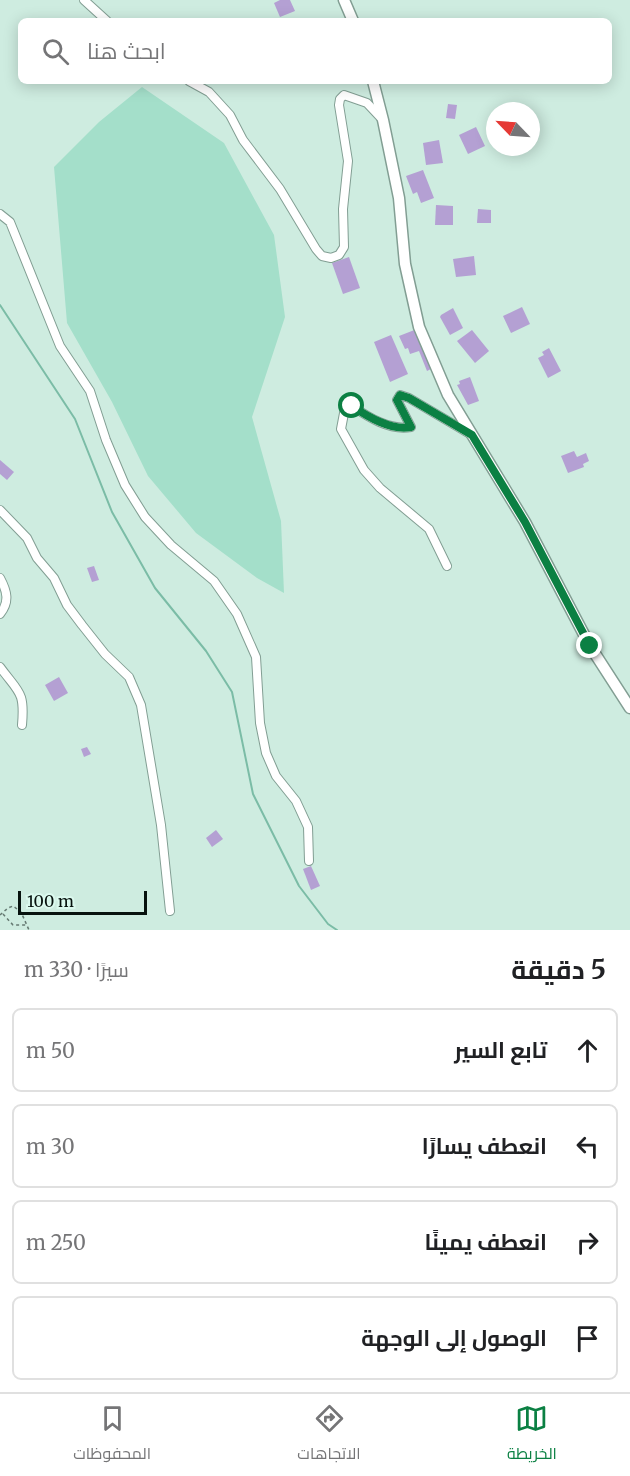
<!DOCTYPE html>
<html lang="ar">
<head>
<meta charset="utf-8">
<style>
	:root { --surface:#fff; --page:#f6f6f6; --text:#202124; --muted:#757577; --line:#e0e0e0; --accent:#0b8043 }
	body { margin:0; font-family:Merriweather,Cairo,serif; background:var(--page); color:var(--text); direction:rtl }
	.compass { position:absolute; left:486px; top:102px; width:54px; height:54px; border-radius:50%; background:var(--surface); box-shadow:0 3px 15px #0003; rotate:295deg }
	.scale { position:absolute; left:18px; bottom:15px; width:129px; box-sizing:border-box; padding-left:6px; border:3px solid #07120e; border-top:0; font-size:16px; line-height:21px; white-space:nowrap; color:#07120e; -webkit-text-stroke:4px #dbf9ee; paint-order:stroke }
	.stop { position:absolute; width:18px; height:18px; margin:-14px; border:4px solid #0b8043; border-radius:50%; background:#fff }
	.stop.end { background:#0b8043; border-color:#fff; box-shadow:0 2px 6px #0008 }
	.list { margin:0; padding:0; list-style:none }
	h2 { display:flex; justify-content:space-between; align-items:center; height:78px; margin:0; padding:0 24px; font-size:26px }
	h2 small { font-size:20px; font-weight:400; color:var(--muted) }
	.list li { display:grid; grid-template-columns:39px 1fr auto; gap:18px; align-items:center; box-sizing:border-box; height:84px; margin:0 12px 12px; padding:0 12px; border:2px solid var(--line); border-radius:9px }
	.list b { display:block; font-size:22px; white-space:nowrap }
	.list em { font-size:20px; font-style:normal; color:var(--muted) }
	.icon { flex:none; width:33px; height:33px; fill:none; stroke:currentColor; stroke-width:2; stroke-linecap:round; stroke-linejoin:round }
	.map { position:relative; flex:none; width:630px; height:930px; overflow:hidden; direction:ltr }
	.search { position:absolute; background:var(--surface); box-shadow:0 3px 15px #0003; left:18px; right:18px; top:18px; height:66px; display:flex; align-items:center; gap:15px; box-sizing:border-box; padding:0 21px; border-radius:9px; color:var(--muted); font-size:22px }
	.sheet { height:462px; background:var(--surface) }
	nav { display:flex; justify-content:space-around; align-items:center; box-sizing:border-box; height:84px; border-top:2px solid var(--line); background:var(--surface); font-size:16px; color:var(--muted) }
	nav a { display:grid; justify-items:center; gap:3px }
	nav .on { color:var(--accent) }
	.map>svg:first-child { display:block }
</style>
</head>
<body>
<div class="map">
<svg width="630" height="930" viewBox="0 0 630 930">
	<rect width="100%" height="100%" fill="#ceece0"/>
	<polygon fill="#a4dfca" points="142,87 224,143 274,235 285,317 252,417 281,521 284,593 257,578 196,533 148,476 112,402 67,323 54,167 99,122"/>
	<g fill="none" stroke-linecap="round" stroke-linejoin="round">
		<polyline stroke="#7bbca6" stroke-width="2" points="0,305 75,419 112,512 155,588 206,651 232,692 253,794 299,886 328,924 337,930"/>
	</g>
	<g fill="#b4a0d3">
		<polygon points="280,0 290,0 295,11 280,17 274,3"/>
		<polygon points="448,104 457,105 455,119 446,118"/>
		<polygon points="476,127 485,146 468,154 459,135"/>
		<polygon points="439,140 443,163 426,165 423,143"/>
		<polygon points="423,170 434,198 421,203 417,192 413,194 406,176"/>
		<polygon points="436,205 453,206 453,225 435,225"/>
		<polygon points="478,209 491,210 491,223 477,223"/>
		<polygon points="474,256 476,275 456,277 453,259"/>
		<polygon points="349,257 360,288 343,294 332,263"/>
		<polygon points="522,307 530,324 511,333 503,316"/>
		<polygon points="453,308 463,328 450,335 440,317 441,315"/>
		<polygon points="417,329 433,368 427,371 419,351 410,354 408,348 405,349 399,336"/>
		<polygon points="472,330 489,351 475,363 457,341"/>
		<polygon points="391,335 408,374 390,382 374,342"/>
		<polygon points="549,348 561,371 548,378 538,358 544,355 542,352"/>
		<polygon points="470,377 479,401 468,405 457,385 460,384 459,381"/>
		<polygon points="574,451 577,457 586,453 589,461 583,464 584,467 568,473 561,456"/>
		<polygon points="0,460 14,472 7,480 0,474"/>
		<polygon points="94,566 99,580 92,582 87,568"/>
		<polygon points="59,677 68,693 54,701 45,685"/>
		<polygon points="87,747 91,754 84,757 81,749"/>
		<polygon points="216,830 223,839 212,847 206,838"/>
		<polygon points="311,866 320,886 311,890 303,869"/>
	</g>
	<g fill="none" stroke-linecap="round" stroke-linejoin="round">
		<g stroke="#829e93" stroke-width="10">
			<g id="street">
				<polyline points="84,0 107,21"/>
				<polyline points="189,81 209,92 230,115 243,140 280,189 316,249 322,256 331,258 339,255 344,247 343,209 348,161 339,105 340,99 344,95 367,103 382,119"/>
				<polyline points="0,214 10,222 60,346 90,391 106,440 125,485 145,517 171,545 214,581 237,614 256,657 260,723 266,753 276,776 296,801 308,827 309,861"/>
				<polyline points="0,510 27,538 37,558 54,578 67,605 82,625 105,654 129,677 141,705 161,825 170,911"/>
				<path d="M447,566L429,529L380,488L364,470L341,429L345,408L352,406C368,417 390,431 411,427L397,400L400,395L409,398L470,434"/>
				<path d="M0,578C7,591 10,602 0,614"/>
				<path d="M0,667C19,693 25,691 22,725"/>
			</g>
		</g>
		<g stroke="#829e93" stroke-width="13">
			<g id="secondary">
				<polyline points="344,0 353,21"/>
				<polyline points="373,81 383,120 399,198 405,264 419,327 428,348 448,395 525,522 590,646 630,708"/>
			</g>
		</g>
		<g stroke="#657971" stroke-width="1.5" stroke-dasharray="3 3" stroke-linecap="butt">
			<polyline points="3,914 13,925 26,925"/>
			<polyline points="0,915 8,908 13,906 21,912 29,930"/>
		</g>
		<use href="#street" stroke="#fff" stroke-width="8"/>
		<use href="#secondary" stroke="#fff" stroke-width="10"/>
	</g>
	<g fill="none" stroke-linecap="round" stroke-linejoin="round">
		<path stroke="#0b8043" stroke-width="8" d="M352,406C368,417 391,431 411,427L397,400L400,395L409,398L472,435L525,522L590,646"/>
	</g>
</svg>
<svg class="compass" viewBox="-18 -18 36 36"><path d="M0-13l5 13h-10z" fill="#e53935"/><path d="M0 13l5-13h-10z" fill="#757577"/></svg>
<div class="scale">100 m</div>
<div class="stop" style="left:352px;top:406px"></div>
<div class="stop end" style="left:590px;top:646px"></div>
<div class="search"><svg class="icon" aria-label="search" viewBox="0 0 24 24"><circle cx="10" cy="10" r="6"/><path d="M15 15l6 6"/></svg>ابحث هنا</div>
</div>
<section class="sheet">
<h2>5 دقيقة<small>سيرًا · 330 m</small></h2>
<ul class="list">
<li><svg class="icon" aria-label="ahead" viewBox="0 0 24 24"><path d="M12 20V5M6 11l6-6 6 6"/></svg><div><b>تابع السير</b></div><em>50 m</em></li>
<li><svg class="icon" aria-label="left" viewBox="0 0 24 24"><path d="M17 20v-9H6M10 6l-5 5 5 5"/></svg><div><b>انعطف يسارًا</b></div><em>30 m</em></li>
<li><svg class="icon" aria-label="right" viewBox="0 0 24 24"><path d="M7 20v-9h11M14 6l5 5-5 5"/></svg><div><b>انعطف يمينًا</b></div><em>250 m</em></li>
<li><svg class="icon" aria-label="arrive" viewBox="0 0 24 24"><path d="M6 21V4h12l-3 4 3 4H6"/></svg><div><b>الوصول إلى الوجهة</b></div></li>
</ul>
</section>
<nav>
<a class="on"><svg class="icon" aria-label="map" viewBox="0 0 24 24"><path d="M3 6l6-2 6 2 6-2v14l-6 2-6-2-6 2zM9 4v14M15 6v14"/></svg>الخريطة</a>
<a><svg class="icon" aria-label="directions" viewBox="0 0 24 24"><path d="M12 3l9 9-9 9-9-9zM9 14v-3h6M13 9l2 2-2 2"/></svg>الاتجاهات</a>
<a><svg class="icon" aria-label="saved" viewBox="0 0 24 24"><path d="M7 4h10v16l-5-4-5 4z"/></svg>المحفوظات</a>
</nav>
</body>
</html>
